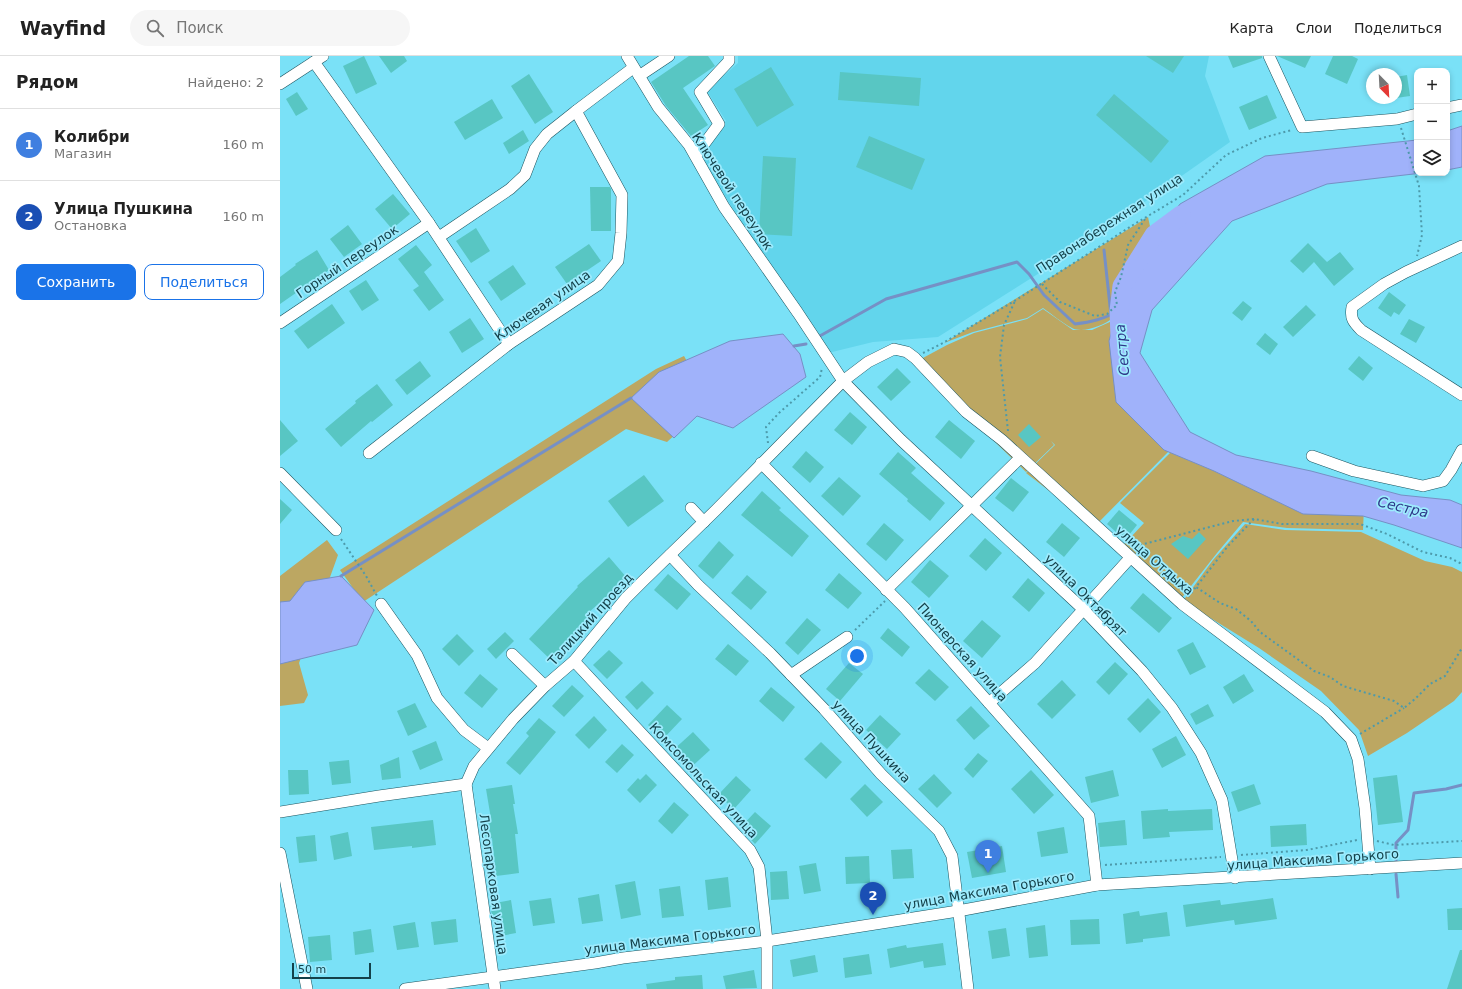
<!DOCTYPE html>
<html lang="ru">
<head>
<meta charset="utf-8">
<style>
	:root { --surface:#fff; --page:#f6f6f6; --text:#222; --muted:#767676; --line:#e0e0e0; --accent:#1a73e8 }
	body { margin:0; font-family:"DejaVu Sans",sans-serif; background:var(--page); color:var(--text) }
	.controls { position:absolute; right:12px; top:12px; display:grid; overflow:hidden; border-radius:8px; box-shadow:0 2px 6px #0003 }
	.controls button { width:36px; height:36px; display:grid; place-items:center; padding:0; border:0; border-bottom:1px solid var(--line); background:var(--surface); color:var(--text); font:20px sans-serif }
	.compass { position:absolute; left:1086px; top:12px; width:36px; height:36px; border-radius:50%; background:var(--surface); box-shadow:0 2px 6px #0003; rotate:156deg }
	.scale { position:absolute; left:12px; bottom:10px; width:79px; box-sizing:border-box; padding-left:4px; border:2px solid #14414a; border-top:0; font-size:11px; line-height:14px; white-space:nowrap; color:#14414a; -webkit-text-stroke:3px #9debfd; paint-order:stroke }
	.you { position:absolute; left:577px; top:600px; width:14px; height:14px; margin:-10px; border:3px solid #fff; border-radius:50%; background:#1a73e8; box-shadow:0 0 0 6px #1a73e833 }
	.badge { display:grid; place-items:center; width:26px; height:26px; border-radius:50%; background:var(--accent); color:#fff; font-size:13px; font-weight:700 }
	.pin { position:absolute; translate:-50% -33px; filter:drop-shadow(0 1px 2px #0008) }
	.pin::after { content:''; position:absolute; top:21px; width:14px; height:12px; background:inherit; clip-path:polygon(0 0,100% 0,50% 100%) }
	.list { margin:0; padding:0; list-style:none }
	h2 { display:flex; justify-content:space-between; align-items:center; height:52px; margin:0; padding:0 16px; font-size:17px }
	h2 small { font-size:13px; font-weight:400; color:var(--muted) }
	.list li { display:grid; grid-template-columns:26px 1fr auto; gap:12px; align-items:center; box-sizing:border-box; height:72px; padding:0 16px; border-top:1px solid var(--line) }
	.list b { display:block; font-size:15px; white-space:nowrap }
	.list p { margin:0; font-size:13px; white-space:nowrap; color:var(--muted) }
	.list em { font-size:13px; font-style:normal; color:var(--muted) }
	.actions { display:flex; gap:8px; padding:12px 16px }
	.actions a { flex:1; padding:9px 0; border:1px solid var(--accent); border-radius:8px; text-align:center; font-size:14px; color:var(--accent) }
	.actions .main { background:var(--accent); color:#fff }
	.icon { flex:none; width:22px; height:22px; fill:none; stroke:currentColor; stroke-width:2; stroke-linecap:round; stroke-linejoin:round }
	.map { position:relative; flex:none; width:1182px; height:933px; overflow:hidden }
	header { display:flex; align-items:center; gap:24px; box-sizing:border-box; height:56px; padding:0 20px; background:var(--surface); border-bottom:1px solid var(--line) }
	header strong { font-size:19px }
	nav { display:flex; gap:22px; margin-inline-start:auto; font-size:14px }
	.search { width:280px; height:36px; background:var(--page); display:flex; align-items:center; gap:10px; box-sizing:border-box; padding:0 14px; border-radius:22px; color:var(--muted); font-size:15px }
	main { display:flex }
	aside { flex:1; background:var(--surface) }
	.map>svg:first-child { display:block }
</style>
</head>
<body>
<header>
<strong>Wayfind</strong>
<div class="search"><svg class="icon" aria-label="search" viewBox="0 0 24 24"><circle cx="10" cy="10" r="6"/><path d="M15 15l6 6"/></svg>Поиск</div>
<nav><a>Карта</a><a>Слои</a><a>Поделиться</a></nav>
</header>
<main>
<aside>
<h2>Рядом<small>Найдено: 2</small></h2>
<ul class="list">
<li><span class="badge" style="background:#3f7fe0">1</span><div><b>Колибри</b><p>Магазин</p></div><em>160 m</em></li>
<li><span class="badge" style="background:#1a4fb4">2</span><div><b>Улица Пушкина</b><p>Остановка</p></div><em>160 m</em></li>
</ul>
<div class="actions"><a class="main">Сохранить</a><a>Поделиться</a></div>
</aside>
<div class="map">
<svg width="1182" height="933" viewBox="0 0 1182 933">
	<rect width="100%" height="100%" fill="#7ae1f7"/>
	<polygon fill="#62d5ec" points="458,0 929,0 925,20 950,86 799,192 658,281 593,286 548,297 521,258 419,100 446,65 427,35 458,7"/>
	<g fill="#bca762">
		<path d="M868,161L872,180L840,230L838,258L845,329L880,374L935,405L1030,430L1031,435L939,410L881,379L843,334L833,262C824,269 803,278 792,272C782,267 772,258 763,252L747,262L693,276L664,287Z"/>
		<polygon points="763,253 793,274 812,274 832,265 836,337 894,390 815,470 746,417 775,389 771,385 774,389 746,416 717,388 641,303 667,289 694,277 747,263"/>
		<polygon points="404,300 436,357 422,354 387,386 346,373 83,546 60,514 376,313"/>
		<polygon points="896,391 1084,451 1083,474 1007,472 963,466 937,497 900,544 837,496 864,467 840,447"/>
		<polygon points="965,468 1005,474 1081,476 1145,505 1172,511 1182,516 1182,636 1174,645 1127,677 1088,700 1079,674 1041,635 979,592 903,545 933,504"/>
		<polygon points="47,484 58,499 19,607 28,639 24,647 0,650 0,520"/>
	</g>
	<g fill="#a0b2fa" stroke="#7690c5">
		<polygon points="1182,70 1182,111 1167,114 1167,75"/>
		<polygon points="1137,84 1137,117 1142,117 1047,128 952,165 872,254 860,297 910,376 956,399 1031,415 1121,439 1170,444 1182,449 1182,492 1114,469 1083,460 1023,458 934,415 884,394 836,346 829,285 848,218 900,148 985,100"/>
		<polygon points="503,278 520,298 526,321 453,372 417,360 394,382 351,342 379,316 450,285"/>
		<polygon points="61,520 94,554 77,589 0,608 0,546 10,545 25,526"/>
	</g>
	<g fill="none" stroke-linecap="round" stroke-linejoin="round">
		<g stroke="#7690c5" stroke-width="3">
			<polyline points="824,194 831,259"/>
			<path d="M538,281L606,243L737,206L749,218L764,239L795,268C812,266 823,263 839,255"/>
			<polyline points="514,290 526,288"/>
			<polyline points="61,520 351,342"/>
			<polyline points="1116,805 1116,787 1128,774 1134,737 1166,733 1182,729"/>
			<polyline points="1116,818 1118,841"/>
		</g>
		<polyline stroke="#a0b2fa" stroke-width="19" points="840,281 839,255 842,230 874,179 901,159"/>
	</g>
	<g fill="#58c6c3">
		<polygon points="84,0 97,28 76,38 63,10"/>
		<polygon points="99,0 124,0 127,5 111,17"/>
		<polygon points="409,0 428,0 435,10 403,32 428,69 411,80 386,50 371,26"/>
		<polygon points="866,0 904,0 893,17"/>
		<polygon points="948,0 982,0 982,2 953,12"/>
		<polygon points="997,0 1031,0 1025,12"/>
		<polygon points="1053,0 1072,0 1078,3 1067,28 1045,18"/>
		<polygon points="491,11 514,49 477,71 454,33"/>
		<polygon points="560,16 641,22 639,50 558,44"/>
		<polygon points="249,18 273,56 255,68 231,30"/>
		<polygon points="1127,19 1130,40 1116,42 1116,21"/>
		<polygon points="17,36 28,53 16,60 6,43"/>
		<polygon points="834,38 889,85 871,107 816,59"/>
		<polygon points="987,39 997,62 969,74 959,51"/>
		<polygon points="212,43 223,62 185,84 174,66"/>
		<polygon points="243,74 249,85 229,98 223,87"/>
		<polygon points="589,80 645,103 632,134 576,111"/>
		<polygon points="483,100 516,102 512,180 479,178"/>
		<polygon points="310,131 330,131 331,133 331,175 311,175"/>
		<polygon points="113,138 130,158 112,173 95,153"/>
		<polygon points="68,169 82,188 64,201 50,183"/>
		<polygon points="196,172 210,195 191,207 176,185"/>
		<polygon points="1028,187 1047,206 1060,196 1074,213 1054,230 1034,206 1023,217 1010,205"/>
		<polygon points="309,188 321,205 287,228 275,211"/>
		<polygon points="136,189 152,209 144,216 164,244 149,255 133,234 139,230 118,203"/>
		<polygon points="37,194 49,214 0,248 0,221 16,209 15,208"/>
		<polygon points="233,209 246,228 221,245 208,226"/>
		<polygon points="86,224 99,244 82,255 69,235"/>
		<polygon points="1109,236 1126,249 1119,259 1114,256 1111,261 1098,252"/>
		<polygon points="963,245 972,252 962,265 952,257"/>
		<polygon points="52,248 65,267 28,293 14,275"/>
		<polygon points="1026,249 1036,259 1013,281 1003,271"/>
		<polygon points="190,262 204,283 182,297 169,276"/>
		<polygon points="1129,263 1145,271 1136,287 1120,278"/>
		<polygon points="985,277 998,288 990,299 976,288"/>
		<polygon points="1079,300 1093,312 1083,325 1068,313"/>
		<polygon points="140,305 151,320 127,339 115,324"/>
		<polygon points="617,312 631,326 611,345 597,331"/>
		<polygon points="97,328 113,349 92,366 91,365 61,391 45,373 76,347 75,345"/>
		<polygon points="570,356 587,371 572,389 554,374"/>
		<polygon points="0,364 18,385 0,400"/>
		<polygon points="669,364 695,385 681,403 655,381"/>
		<polygon points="749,368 761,381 749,391 738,379"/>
		<polygon points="526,395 544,411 530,427 512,411"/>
		<polygon points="618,396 636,412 631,417 665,447 650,465 627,445 628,443 599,418"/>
		<polygon points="364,419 384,445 348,471 328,445"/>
		<polygon points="559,421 581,440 563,460 541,440"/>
		<polygon points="731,422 749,436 733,456 715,442"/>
		<polygon points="482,435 501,452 499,454 529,480 512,501 461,459"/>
		<polygon points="0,443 12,454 0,468"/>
		<polygon points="839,454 857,469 845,484 827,468"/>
		<polygon points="604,467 624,484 606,505 586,488"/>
		<polygon points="782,467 800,482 784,501 766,486"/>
		<polygon points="919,476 926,483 908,503 891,488 903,480 912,483"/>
		<polygon points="705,482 722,497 706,515 689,500"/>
		<polygon points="439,485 454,499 433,523 418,510"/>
		<polygon points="329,501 347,522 307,558 311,561 271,604 249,583 298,531 297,530"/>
		<polygon points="650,504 669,520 649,542 631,526"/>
		<polygon points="559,517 582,537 568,553 545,534"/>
		<polygon points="388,518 411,538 397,554 374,534"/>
		<polygon points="467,519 487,536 471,554 451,537"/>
		<polygon points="748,522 765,537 749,556 732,541"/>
		<polygon points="863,537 892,562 879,577 850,552"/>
		<polygon points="527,562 541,574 518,599 505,587"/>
		<polygon points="702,564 721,580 702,602 683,585"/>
		<polygon points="608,572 630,591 622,601 600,582"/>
		<polygon points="225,576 234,585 216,603 207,593"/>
		<polygon points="177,578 194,595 179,610 162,593"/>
		<polygon points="913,586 926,611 910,619 897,594"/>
		<polygon points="448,588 469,605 456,620 435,603"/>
		<polygon points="329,594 343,607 327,623 313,609"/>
		<polygon points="835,606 848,618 829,639 816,626"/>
		<polygon points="569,607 583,618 560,645 546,633"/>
		<polygon points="649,613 669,631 655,645 635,627"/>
		<polygon points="200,618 218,633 202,652 184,637"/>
		<polygon points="964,618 974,635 953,648 943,631"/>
		<polygon points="782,624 796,639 772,663 757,648"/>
		<polygon points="362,625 374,637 357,654 345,641"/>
		<polygon points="292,629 304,640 284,661 272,650"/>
		<polygon points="491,631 515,651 503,666 479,645"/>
		<polygon points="868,642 881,656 860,677 847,663"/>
		<polygon points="135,647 147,671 128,680 117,655"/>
		<polygon points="928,648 934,660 916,669 910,658"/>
		<polygon points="387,649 402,663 383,683 368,669"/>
		<polygon points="691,650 710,670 694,684 676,664"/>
		<polygon points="600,659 621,678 607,693 586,674"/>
		<polygon points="314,660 327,674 309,693 295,679"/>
		<polygon points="259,662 276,676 240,719 226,707 249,680 246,677"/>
		<polygon points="413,676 430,694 408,714 391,696"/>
		<polygon points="896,680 906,699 882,712 872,693"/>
		<polygon points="156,685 163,704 140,714 132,695"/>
		<polygon points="541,686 562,706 546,723 524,703"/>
		<polygon points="342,688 354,699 337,717 325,706"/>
		<polygon points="698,697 708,705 693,722 684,713"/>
		<polygon points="119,701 121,722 102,724 100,709"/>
		<polygon points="69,704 71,727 52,729 49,706"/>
		<polygon points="8,714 28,714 29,738 9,739"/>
		<polygon points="751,714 774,739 754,758 731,733"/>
		<polygon points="833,714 839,740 811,747 805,721"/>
		<polygon points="366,718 377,729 360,747 347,734 358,722 360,724"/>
		<polygon points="654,718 672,737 657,752 638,733"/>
		<polygon points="1117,719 1123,766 1098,769 1093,722"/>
		<polygon points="456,720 471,734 454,753 438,739"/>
		<polygon points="585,728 603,746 587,761 570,743"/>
		<polygon points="974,728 981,748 958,756 951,736"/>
		<polygon points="232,729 235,748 233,748 238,778 235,778 239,817 216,820 212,782 206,783 203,764 211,763 206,733"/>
		<polygon points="394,746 409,759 392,778 378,765"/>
		<polygon points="888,753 888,755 932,753 933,774 889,776 890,781 863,783 861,755"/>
		<polygon points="475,756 491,770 475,788 460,772"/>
		<polygon points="153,764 156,789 132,792 132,790 94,794 91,771"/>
		<polygon points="845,764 847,789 820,791 818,767"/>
		<polygon points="1026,768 1027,789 991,791 990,770"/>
		<polygon points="784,771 788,797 761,801 757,776"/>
		<polygon points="68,776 72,800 54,804 50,780"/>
		<polygon points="35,779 37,805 19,807 16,781"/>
		<polygon points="722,790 726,816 692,822 687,796"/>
		<polygon points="632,793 634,822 613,823 611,794"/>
		<polygon points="589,800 590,827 566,828 565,801"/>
		<polygon points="536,807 541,835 524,838 519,810"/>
		<polygon points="507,815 509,843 491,844 490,816"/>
		<polygon points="448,821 451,851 428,854 425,824"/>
		<polygon points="355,825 361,859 341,863 335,829"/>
		<polygon points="400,830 404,860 382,862 379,833"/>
		<polygon points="319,838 323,865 302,868 298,842"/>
		<polygon points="271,842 275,867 253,870 249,845"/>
		<polygon points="993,842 997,863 955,869 954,864 906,871 903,849 940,844 941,849"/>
		<polygon points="231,844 236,877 216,881 210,848"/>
		<polygon points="1182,852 1182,874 1168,874 1167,853"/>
		<polygon points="859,855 860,860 887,856 890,880 863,883 863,886 846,888 843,858"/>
		<polygon points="176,863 178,886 154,889 151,866"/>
		<polygon points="819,863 820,888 791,889 790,864"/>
		<polygon points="135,866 139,891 117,894 113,870"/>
		<polygon points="765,869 768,900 749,902 746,872"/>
		<polygon points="726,872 730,900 712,903 708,875"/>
		<polygon points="91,873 94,896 75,899 73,876"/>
		<polygon points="50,879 52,904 30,906 28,881"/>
		<polygon points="663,887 666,909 644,912 643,905 610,912 607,893 626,889 627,892"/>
		<polygon points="1180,894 1182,894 1182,933 1167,933"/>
		<polygon points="589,898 592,918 565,922 563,902"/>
		<polygon points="535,899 538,916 513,921 510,904"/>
		<polygon points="474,914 477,932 446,933 443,920"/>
		<polygon points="422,919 423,933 367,933 366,928 395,924 395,921"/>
	</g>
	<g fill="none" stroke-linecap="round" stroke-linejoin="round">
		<g stroke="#1c545f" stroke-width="12">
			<g id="minor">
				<polyline points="347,0 378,51 409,89 444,151 518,257 563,325 621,384 803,553 862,615 892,652 921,697 942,744 955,822"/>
				<polyline points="989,0 1022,71 1117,63 1137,58"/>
				<polyline points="34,6 149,167 229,288"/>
				<polyline points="359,20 389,0"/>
				<polyline points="0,28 43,0"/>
				<polyline points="1167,52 1182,49"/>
				<polyline points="416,99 439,68 420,36 449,5 449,0"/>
				<polyline points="159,181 230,133 245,119 255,93 267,78 296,55"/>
				<path d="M1182,190L1126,216L1104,228L1072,251C1070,262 1073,266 1081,274L1182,339"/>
				<polyline points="0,267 149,167"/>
				<polyline points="89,397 229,288 318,229 338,205 341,177 342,139 296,55 353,12"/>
				<polyline points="1032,400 1074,415 1143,430 1163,425 1171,414 1182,394"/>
				<polyline points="481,407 625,552 809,760 817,829"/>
				<polyline points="0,417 56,474"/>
				<polyline points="411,452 424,466"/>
				<polyline points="390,499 418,529 490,597 544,653 601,718 659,775 672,800 688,933"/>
				<polyline points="606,534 740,402"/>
				<polyline points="101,548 137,599 157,642 184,674 208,692"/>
				<polyline points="232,598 265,630"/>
				<polyline points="294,605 470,794 479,811 487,885 487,933"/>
				<polyline points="511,619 567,581"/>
				<polyline points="709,647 755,607 850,502"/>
				<polyline points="186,728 194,710 233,663 265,630 294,605 346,542 363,525 436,454 563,325 588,306 614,293 627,296 635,302 686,356 722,384 902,548 1045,656 1071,683 1078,703 1085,752 1090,813"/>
				<polyline points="186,728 215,933"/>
				<polyline points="0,756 99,740 186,728"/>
				<polyline points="0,797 27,933"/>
				<polyline points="125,933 315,907 343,902 487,885 678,855 817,829 1182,807"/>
			</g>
		</g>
		<g stroke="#4d9aab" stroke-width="2" stroke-dasharray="2 3" stroke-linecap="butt">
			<polyline points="1121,72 1139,130 1142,179 1137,200"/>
			<polyline points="762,228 780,246 815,260 827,258 837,249 835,236 841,221 848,189 865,163"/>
			<polyline points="643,297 663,287 736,244 853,169 903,139 946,99 982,82 1012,74"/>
			<polyline points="728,375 720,301 724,269 735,245"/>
			<polyline points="488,387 486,371 499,357 540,321 542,312"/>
			<polyline points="974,463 948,490 916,531 940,547 956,553 971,565 980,576 1034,615 1050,621 1063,630 1114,645 1124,652 1135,643 1150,628 1165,620 1182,592"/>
			<polyline points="61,483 86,520 97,540"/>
			<polyline points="857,493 860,489 953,465 974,463 1002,468 1080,468 1107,478 1143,496 1170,502 1182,508"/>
			<polyline points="908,541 916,531"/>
			<polyline points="575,574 605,545"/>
			<polyline points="1080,678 1124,652"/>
			<polyline points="1097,785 1114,789 1182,785"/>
			<polyline points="961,799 1027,794 1077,784"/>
			<polyline points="825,809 941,801"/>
		</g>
		<use href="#minor" stroke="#fff" stroke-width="11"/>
	</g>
	<g text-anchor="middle" stroke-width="3.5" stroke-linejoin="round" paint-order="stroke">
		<g font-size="13" fill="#14414a" stroke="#9debfd">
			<text transform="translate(453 135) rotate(57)" y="5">Ключевой переулок</text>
			<text transform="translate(829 167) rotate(-33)" y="5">Правонабережная улица</text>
			<text transform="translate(67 205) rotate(-34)" y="5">Горный переулок</text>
			<text transform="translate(262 249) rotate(-35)" y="5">Ключевая улица</text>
			<text transform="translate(875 504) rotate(41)" y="5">улица Отдыха</text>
			<text transform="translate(806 539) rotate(45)" y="5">улица Октябрят</text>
			<text transform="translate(310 563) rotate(-48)" y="5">Талицкий проезд</text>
			<text transform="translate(683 596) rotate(48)" y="5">Пионерская улица</text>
			<text transform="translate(592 685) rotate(47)" y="5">улица Пушкина</text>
			<text transform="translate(424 724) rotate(47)" y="5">Комсомольская улица</text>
			<text transform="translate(1033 803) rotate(-4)" y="5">улица Максима Горького</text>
			<text transform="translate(214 828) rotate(82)" y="5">Лесопарковая улица</text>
			<text transform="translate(709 834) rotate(-10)" y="5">улица Максима Горького</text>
			<text transform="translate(390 883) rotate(-7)" y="5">улица Максима Горького</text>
		</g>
		<g font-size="14" font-style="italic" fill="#2e3889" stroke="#9debfd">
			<text transform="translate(842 294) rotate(-95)" y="5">Сестра</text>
			<text transform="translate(1123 451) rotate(13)" y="5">Сестра</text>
		</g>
	</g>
</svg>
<div class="controls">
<button>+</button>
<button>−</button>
<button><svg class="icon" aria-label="layers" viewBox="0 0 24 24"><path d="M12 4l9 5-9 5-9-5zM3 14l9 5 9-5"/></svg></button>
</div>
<svg class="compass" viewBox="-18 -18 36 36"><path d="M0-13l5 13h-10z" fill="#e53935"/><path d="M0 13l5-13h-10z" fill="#767676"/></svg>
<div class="scale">50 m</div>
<div class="you"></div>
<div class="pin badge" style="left:708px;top:817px;background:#3f7fe0">1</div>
<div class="pin badge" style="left:593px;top:859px;background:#1a4fb4">2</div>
</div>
</main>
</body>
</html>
